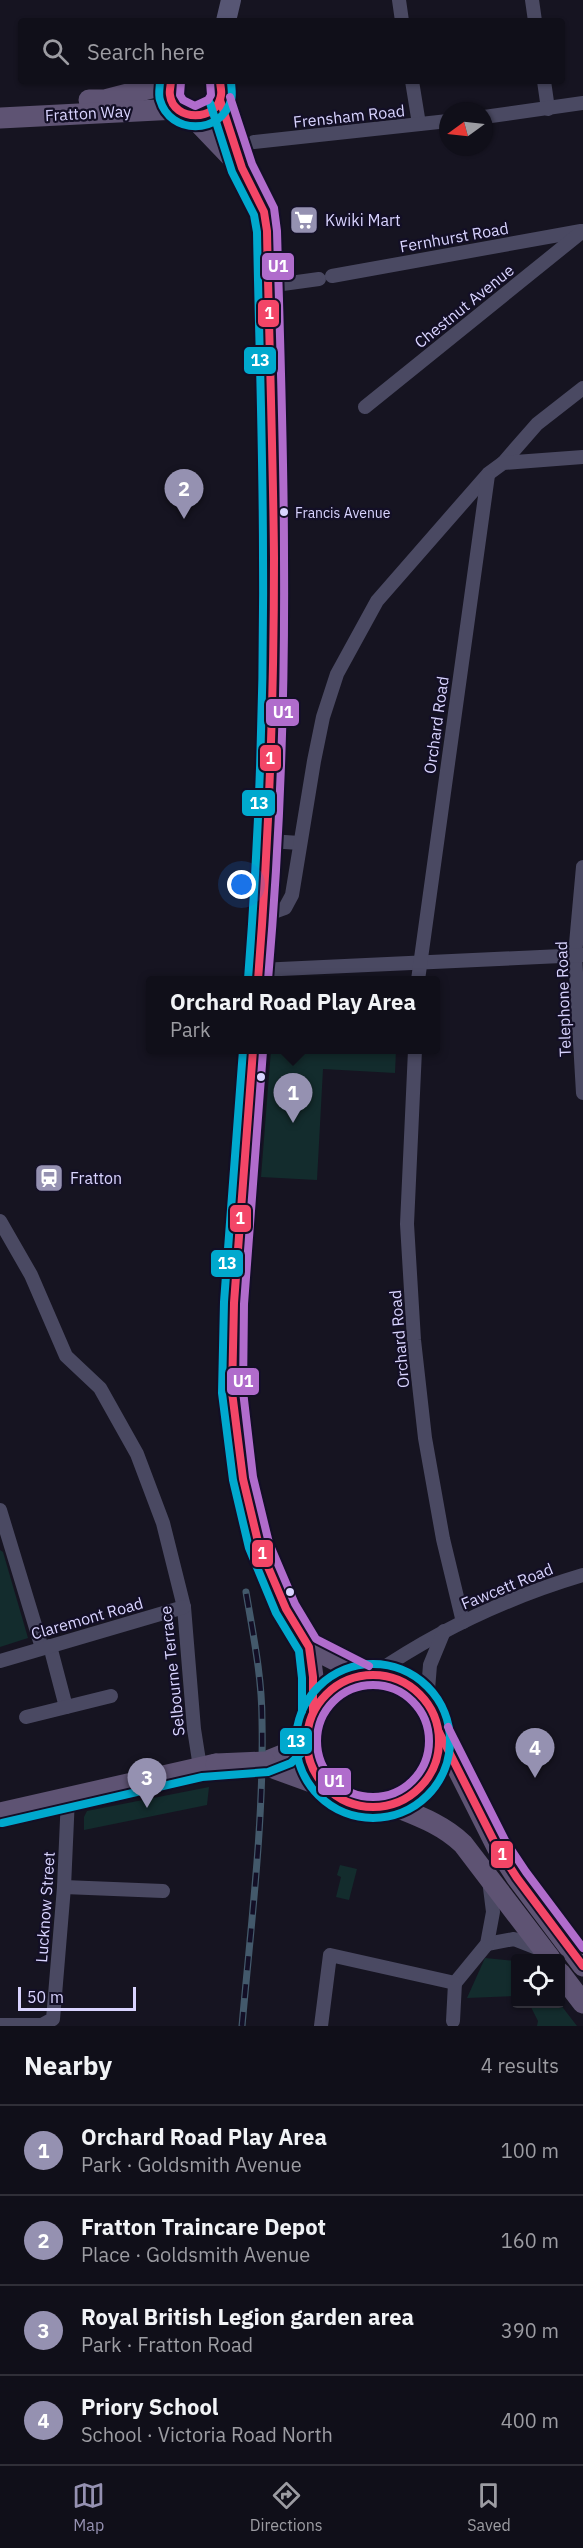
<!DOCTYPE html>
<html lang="en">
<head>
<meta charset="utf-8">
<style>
	:root { --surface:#100f19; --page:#1e1d26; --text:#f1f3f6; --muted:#9c9ca2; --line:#302f38; --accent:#9591b1 }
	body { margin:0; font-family:"IBM Plex Sans",sans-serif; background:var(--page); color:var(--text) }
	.controls { position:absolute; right:18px; bottom:18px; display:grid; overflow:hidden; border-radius:6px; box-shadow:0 2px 4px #0004 }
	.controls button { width:54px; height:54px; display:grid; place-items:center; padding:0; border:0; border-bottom:2px solid var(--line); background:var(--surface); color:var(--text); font:30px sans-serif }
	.compass { position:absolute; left:439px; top:102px; width:54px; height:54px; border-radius:50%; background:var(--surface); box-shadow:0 2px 4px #0004; rotate:255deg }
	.scale { position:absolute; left:18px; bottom:15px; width:118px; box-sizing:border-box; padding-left:6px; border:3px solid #d9d4ff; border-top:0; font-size:16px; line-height:21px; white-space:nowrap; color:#d9d4ff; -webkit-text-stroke:4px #130f26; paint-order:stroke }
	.you { position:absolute; left:242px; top:885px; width:21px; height:21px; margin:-15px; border:4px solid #fff; border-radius:50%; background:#1a73e8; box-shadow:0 0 0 9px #1a73e833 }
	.badge { display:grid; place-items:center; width:39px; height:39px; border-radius:50%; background:var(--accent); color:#fff; font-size:20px; font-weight:700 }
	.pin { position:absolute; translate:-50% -50px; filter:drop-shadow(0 2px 3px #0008) }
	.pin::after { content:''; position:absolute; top:32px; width:21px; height:18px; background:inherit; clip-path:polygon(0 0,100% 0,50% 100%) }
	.popup { position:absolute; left:146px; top:976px; width:294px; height:78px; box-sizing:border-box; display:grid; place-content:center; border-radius:6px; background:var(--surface); filter:drop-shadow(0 2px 4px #0005); font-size:20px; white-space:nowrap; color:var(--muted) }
	.popup b { font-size:22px; color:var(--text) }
	.popup::after { content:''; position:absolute; left:50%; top:100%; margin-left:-12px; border:12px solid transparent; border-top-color:var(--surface) }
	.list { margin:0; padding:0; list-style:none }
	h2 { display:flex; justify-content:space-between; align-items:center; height:78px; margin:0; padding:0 24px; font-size:26px }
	h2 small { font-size:20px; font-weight:400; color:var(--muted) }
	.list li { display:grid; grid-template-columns:39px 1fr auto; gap:18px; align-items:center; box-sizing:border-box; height:90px; padding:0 24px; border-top:2px solid var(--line) }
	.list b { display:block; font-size:22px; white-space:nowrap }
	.list p { margin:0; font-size:20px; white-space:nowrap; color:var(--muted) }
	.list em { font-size:20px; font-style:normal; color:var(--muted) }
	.icon { flex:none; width:33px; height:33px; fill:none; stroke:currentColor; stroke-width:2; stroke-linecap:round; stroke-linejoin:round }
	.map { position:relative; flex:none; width:583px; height:2026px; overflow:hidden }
	.search { position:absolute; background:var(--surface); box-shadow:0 2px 4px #0004; left:18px; right:18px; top:18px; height:66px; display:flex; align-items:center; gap:15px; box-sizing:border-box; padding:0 21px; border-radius:6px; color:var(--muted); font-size:22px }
	.sheet { height:438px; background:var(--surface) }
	nav { display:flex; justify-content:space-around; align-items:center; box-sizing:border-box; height:84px; border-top:2px solid var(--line); background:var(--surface); font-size:16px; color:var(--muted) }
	nav a { display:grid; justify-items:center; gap:3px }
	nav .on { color:var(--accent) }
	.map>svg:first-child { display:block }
</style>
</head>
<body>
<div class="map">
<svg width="583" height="2026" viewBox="0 0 583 2026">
	<rect width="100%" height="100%" fill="#161421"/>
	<g fill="#132c2d">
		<polygon points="271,1050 396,1050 395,1073 323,1069 317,1180 261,1177"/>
		<polygon points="0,1550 3,1552 28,1638 0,1647"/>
		<polygon points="209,1787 207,1805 84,1830 84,1817 87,1811"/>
		<polygon points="340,1865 357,1869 349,1900 336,1897 341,1877 337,1875"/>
		<polygon points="485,1958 515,1961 515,1996 467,1998"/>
		<polygon points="520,2004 560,2004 577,2026 537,2026 538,2021 531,2007"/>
	</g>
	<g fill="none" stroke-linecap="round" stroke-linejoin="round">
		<g stroke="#4a4962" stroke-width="14">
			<polyline points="399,0 402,21"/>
			<polyline points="532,0 535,21"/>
			<polyline points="412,81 419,124"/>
			<polyline points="544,81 548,109"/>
			<polyline points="484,117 583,103"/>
			<polyline points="254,142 448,121"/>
			<polyline points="332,276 581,231"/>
			<polyline points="268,286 319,279"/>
			<polyline points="365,407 583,231"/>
			<polyline points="503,463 537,424 583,388"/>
			<polyline points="269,841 300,843"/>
			<polyline points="583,867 575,955 583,1093"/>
			<polyline points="263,916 285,908 292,895 314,761 323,717 337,674 377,601 488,474 503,463 583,457"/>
			<polyline points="259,970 583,955"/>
			<polyline points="418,980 488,475"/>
			<polyline points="415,1050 407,1224 414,1340 425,1438 443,1539 463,1622"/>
			<polyline points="0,1221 31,1275 66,1356 100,1388 137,1454 163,1523 184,1607 194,1729 200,1767"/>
			<polyline points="0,1510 42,1648"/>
			<polyline points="50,1646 66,1707"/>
			<polyline points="0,1661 184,1607"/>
			<path d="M374,1674C437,1631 509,1597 583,1575"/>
			<polyline points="427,1702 430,1665 444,1631"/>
			<polyline points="26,1717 111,1696"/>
			<polyline points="64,1887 163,1891"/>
			<polyline points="487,1944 514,1939 542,1950"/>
			<polyline points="455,1983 487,1944 493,1912 489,1880"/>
			<polyline points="0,2025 42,2025 53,2019 64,1887 68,1797"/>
			<polyline points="321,2026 330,1955 455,1983 453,2021"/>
		</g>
		<polyline stroke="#575674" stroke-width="20" points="226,21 231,0"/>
		<g stroke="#5e5373" stroke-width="21">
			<path d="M171,99C183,132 230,114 220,81"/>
			<polyline points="89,100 105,100 170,83"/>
			<path d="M220,100L242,168L264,212L267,231C268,293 271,355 272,417C276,605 275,794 258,980"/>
			<polyline points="193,117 237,163"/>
			<polyline points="0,118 177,109"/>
			<polyline points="253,1050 234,1303 232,1392 243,1479 259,1546 286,1609 309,1647 313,1677 313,1711"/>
			<polyline points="309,1647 364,1675"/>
			<circle cx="373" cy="1741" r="66"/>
			<polyline points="439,1732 497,1847 517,1878 583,1966"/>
			<polyline points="265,1762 273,1768 325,1787"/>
			<polyline points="265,1762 285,1754 306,1734"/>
			<path d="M391,1805C418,1816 442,1824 463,1844L550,1958"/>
			<polyline points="0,1813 216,1764"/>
			<polyline points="560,1973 583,2003"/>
		</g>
		<g stroke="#43596b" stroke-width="7">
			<path id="rail" d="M242,2026C251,1924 264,1822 262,1720C262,1677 253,1634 246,1592"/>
		</g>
		<use href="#rail" stroke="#130f26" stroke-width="4.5" stroke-dasharray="14" stroke-linecap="butt"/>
		<polyline stroke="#5e5373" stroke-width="21" points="216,1764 265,1762"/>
		<g stroke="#130f26" stroke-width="12">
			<g id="bus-1">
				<path d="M171,81C171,85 169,91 170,95C173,122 218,122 221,95C222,91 220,85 220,81"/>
				<path d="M220,100L242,168L264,212L267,231C269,340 273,449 274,558C274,699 269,839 258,980"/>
				<polyline points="253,1050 234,1303 232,1392 243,1479 259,1546 286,1609 309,1647 313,1677 313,1711"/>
				<circle cx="373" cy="1741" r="66"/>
				<polyline points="439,1732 497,1847 517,1878 583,1966"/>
			</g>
		</g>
		<g stroke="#130f26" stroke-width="12">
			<g id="bus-2">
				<path d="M160,81C160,87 158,94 160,100C170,135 221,135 231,100C233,94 231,87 231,81"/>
				<path d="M210,103L232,172L254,215L257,232C259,341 263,449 263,558C264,699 259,839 248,979"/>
				<polyline points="243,1050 224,1302 222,1393 233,1480 249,1548 276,1613 299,1651 302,1678 302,1711"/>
				<circle cx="373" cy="1741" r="77"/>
				<polyline points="2,1823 202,1777 268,1772 291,1763 313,1742"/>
			</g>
		</g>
		<g stroke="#130f26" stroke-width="12">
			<g id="bus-3">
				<polyline points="181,82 180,95 183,100 195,106 208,100 211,95 210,82"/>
				<path d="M230,97L252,164L274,208L277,231C280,340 284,449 284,558C285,699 280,840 268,980"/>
				<polyline points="263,1051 244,1304 243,1391 253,1477 269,1543 295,1604 316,1639 369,1666"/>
				<circle cx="373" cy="1741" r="56"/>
				<polyline points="448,1727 506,1842 526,1872 583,1948"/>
			</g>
		</g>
		<use href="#bus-1" stroke="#f34667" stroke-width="8"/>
		<use href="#bus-2" stroke="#00a9ce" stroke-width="8"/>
		<use href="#bus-3" stroke="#b06ccc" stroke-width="8"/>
	</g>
	<defs>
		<g id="supermarket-square" transform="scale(1.5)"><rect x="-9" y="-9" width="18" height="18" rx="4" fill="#9591b1" stroke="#130f26"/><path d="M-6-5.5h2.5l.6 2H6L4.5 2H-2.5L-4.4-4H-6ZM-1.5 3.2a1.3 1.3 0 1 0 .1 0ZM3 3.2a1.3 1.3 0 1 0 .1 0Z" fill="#fff"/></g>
		<g id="station-square" transform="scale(1.5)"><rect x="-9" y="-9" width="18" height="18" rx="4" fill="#9591b1" stroke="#130f26"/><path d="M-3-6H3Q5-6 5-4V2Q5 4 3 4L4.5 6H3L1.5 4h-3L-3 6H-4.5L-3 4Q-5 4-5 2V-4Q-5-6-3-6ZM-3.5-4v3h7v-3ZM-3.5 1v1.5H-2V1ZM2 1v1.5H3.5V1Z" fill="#fff"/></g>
	</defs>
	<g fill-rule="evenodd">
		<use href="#supermarket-square" x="304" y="220"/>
		<use href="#station-square" x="49" y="1178"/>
	</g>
	<g fill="#d9d4ff" stroke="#130f26" stroke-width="2">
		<circle cx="284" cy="512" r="5"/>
		<circle cx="261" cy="1077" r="5"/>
		<circle cx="290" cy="1592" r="5"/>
	</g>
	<g text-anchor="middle" stroke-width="4.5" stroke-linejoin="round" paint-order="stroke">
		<g font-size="14" fill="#d9d4ff" stroke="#130f26" text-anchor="start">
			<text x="295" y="518">Francis Avenue</text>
		</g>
		<g font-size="16" fill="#d9d4ff" stroke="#130f26">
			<text transform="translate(88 113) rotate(-3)" y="6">Fratton Way</text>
			<text transform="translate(349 116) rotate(-6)" y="6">Frensham Road</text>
			<text transform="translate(454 237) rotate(-10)" y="6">Fernhurst Road</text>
			<text transform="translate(464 306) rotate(-39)" y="6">Chestnut Avenue</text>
			<text transform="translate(436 725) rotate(-82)" y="6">Orchard Road</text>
			<text transform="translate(563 999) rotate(-92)" y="6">Telephone Road</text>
			<text transform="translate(399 1339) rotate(-95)" y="6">Orchard Road</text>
			<text transform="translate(507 1586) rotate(-22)" y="6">Fawcett Road</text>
			<text transform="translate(87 1618) rotate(-16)" y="6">Claremont Road</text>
			<text transform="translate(172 1671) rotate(-96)" y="6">Selbourne Terrace</text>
			<text transform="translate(45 1907) rotate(-86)" y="6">Lucknow Street</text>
		</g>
		<g font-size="16" fill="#d9d4ff" stroke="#130f26" text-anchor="start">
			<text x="325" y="226">Kwiki Mart</text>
			<text x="70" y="1184">Fratton</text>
		</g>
	</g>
	<g stroke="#130f26" stroke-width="2">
		<rect x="261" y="252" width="34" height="29" rx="6" fill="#b06ccc"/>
		<rect x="257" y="299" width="23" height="29" rx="6" fill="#f34667"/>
		<rect x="243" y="346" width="34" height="29" rx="6" fill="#00a9ce"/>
		<rect x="265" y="698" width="35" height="29" rx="6" fill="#b06ccc"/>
		<rect x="259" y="744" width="23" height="28" rx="6" fill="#f34667"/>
		<rect x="241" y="789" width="35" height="28" rx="6" fill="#00a9ce"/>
		<rect x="229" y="1204" width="23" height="29" rx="6" fill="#f34667"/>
		<rect x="210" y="1249" width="34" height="29" rx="6" fill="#00a9ce"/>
		<rect x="226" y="1367" width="34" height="29" rx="6" fill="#b06ccc"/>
		<rect x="251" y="1539" width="23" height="29" rx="6" fill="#f34667"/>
		<rect x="279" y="1727" width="34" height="28" rx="6" fill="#00a9ce"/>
		<rect x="317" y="1767" width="35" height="29" rx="6" fill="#b06ccc"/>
		<rect x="490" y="1840" width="24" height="29" rx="6" fill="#f34667"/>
	</g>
	<g font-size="16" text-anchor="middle" font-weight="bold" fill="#fff">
		<text x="278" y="272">U1</text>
		<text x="269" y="319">1</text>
		<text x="260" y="366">13</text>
		<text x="283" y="718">U1</text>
		<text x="270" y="764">1</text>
		<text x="259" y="809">13</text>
		<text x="240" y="1224">1</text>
		<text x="227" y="1269">13</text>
		<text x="243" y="1387">U1</text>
		<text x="262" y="1559">1</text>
		<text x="296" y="1747">13</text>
		<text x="334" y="1787">U1</text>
		<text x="502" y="1860">1</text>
	</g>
</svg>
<div class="controls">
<button><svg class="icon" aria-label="locate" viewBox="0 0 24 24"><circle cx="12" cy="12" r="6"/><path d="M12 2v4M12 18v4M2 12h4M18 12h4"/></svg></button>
</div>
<svg class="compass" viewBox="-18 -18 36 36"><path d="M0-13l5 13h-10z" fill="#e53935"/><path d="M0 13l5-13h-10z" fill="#9c9ca2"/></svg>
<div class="scale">50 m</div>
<div class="you"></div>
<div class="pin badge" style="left:293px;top:1123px">1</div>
<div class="popup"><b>Orchard Road Play Area</b>Park</div>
<div class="pin badge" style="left:184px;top:519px">2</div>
<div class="pin badge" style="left:147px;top:1808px">3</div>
<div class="pin badge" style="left:535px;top:1778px">4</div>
<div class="search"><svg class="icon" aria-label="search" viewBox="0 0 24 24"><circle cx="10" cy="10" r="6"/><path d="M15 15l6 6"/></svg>Search here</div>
</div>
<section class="sheet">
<h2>Nearby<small>4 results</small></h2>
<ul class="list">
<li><span class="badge">1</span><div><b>Orchard Road Play Area</b><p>Park · Goldsmith Avenue</p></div><em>100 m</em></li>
<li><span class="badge">2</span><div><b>Fratton Traincare Depot</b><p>Place · Goldsmith Avenue</p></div><em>160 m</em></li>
<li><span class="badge">3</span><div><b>Royal British Legion garden area</b><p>Park · Fratton Road</p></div><em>390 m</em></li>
<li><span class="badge">4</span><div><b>Priory School</b><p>School · Victoria Road North</p></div><em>400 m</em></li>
</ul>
</section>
<nav>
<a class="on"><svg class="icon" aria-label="map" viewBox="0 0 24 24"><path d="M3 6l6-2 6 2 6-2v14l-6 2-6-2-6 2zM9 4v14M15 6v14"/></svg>Map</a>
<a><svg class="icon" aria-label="directions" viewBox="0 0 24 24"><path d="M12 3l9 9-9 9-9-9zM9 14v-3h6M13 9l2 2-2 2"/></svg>Directions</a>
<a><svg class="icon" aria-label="saved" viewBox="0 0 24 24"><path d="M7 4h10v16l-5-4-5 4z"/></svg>Saved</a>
</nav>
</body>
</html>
